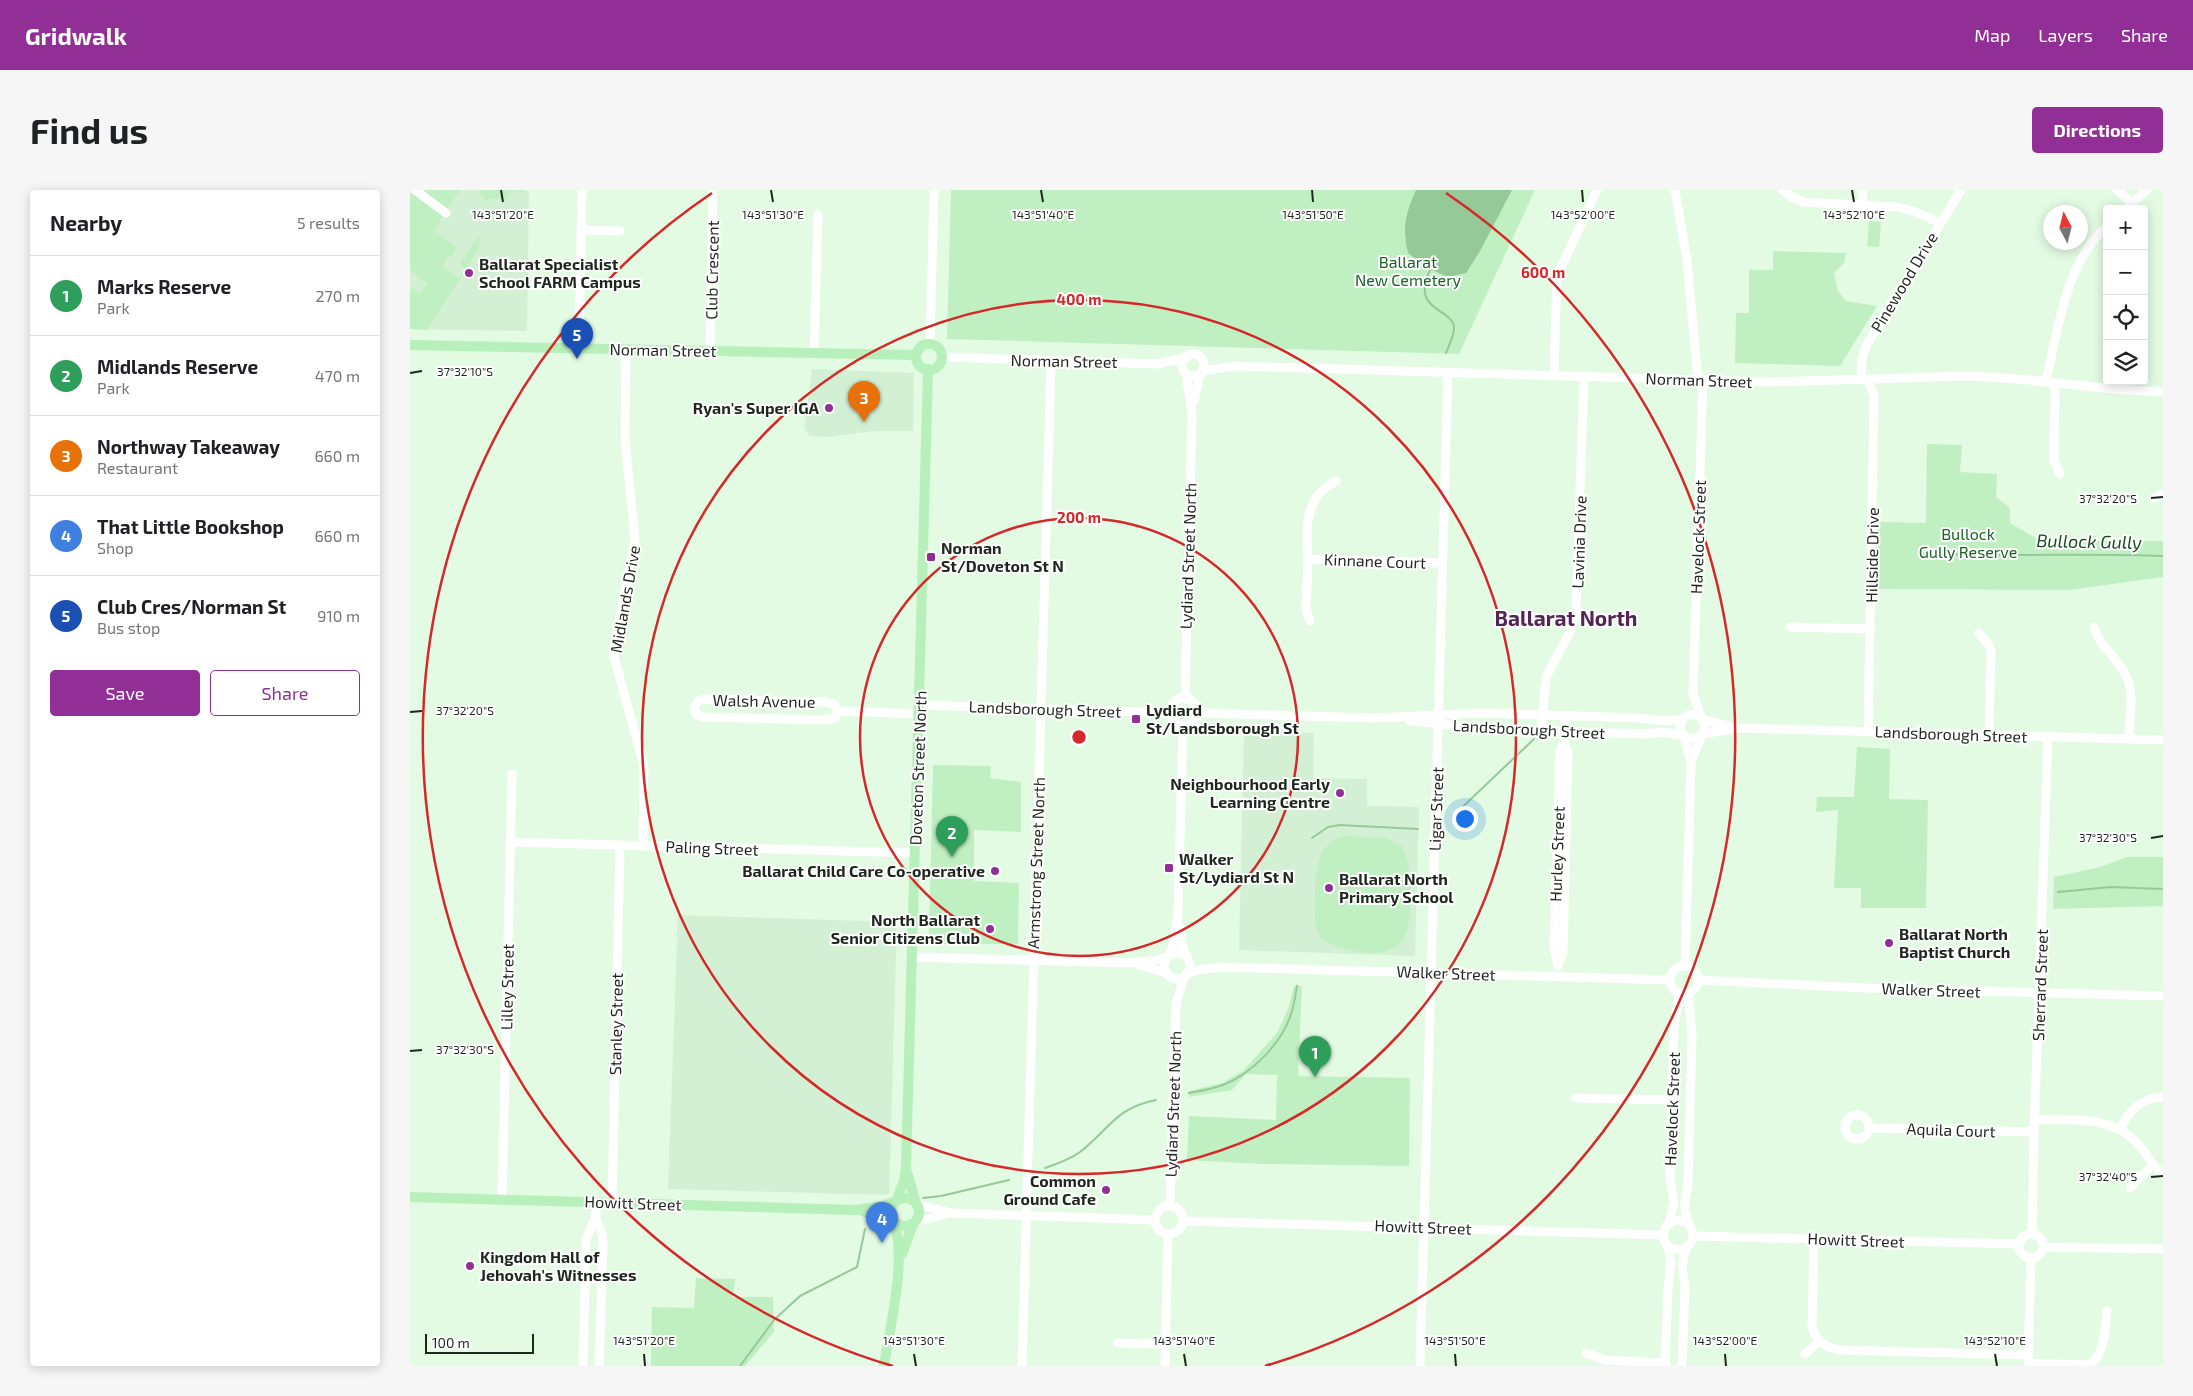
<!DOCTYPE html>
<html lang="en">
<head>
<meta charset="utf-8">
<style>
	:root { --surface:#fff; --page:#f6f6f6; --text:#202124; --muted:#757577; --line:#e0e0e0; --accent:#912f96 }
	body { margin:0; font-family:"Exo 2",sans-serif; background:var(--page); color:var(--text) }
	.controls { position:absolute; right:15px; top:15px; display:grid; overflow:hidden; border-radius:5px; box-shadow:0 2px 12px #0003 }
	.controls button { width:45px; height:45px; display:grid; place-items:center; padding:0; border:0; border-bottom:1px solid var(--line); background:var(--surface); color:var(--text); font:25px sans-serif }
	.compass { position:absolute; left:1633px; top:15px; width:45px; height:45px; border-radius:50%; background:var(--surface); box-shadow:0 2px 12px #0003; rotate:353deg }
	.scale { position:absolute; left:15px; bottom:12px; width:109px; box-sizing:border-box; padding-left:5px; border:2px solid #1e261e; border-top:0; font-size:14px; line-height:18px; white-space:nowrap; color:#1e261e; -webkit-text-stroke:4px #fff; paint-order:stroke }
	.you { position:absolute; left:1054px; top:628px; width:18px; height:18px; margin:-12px; border:4px solid #fff; border-radius:50%; background:#1a73e8; box-shadow:0 0 0 8px #1a73e833 }
	.badge { display:grid; place-items:center; width:32px; height:32px; border-radius:50%; background:var(--accent); color:#fff; font-size:16px; font-weight:700 }
	.pin { position:absolute; translate:-50% -41px; filter:drop-shadow(0 1px 2px #0008) }
	.pin::after { content:''; position:absolute; top:26px; width:18px; height:15px; background:inherit; clip-path:polygon(0 0,100% 0,50% 100%) }
	.list { margin:0; padding:0; list-style:none }
	h2 { display:flex; justify-content:space-between; align-items:center; height:65px; margin:0; padding:0 20px; font-size:21px }
	h2 small { font-size:16px; font-weight:400; color:var(--muted) }
	.list li { display:grid; grid-template-columns:32px 1fr auto; gap:15px; align-items:center; box-sizing:border-box; height:80px; padding:0 20px; border-top:1px solid var(--line) }
	.list b { display:block; font-size:19px; white-space:nowrap }
	.list p { margin:0; font-size:16px; white-space:nowrap; color:var(--muted) }
	.list em { font-size:16px; font-style:normal; color:var(--muted) }
	.actions { display:flex; gap:10px; padding:15px 20px }
	.actions a { flex:1; padding:11px 0; border:1px solid var(--accent); border-radius:5px; text-align:center; font-size:18px; color:var(--accent) }
	.actions .main { background:var(--accent); color:#fff }
	.icon { flex:none; width:28px; height:28px; fill:none; stroke:currentColor; stroke-width:2; stroke-linecap:round; stroke-linejoin:round }
	.map { position:relative; flex:none; width:1753px; height:1176px; overflow:hidden; border-radius:5px }
	header { display:flex; align-items:center; gap:30px; box-sizing:border-box; height:70px; padding:0 25px; background:var(--accent); color:#fff }
	header strong { font-size:24px }
	nav { display:flex; gap:28px; margin-inline-start:auto; font-size:18px }
	.intro { display:flex; align-items:center; justify-content:space-between; box-sizing:border-box; height:120px; padding:0 30px }
	h1 { margin:0; font-size:35px }
	.button { padding:12px 22px; border-radius:5px; background:var(--accent); color:#fff; font-size:18px; font-weight:700 }
	main { display:flex; gap:30px; padding:0 30px }
	aside { flex:1; background:var(--surface); border-radius:5px; box-shadow:0 2px 12px #0003 }
	.map>svg:first-child { display:block }
</style>
</head>
<body>
<header>
<strong>Gridwalk</strong>
<nav><a>Map</a><a>Layers</a><a>Share</a></nav>
</header>
<div class="intro"><h1>Find us</h1><a class="button">Directions</a></div>
<main>
<aside>
<h2>Nearby<small>5 results</small></h2>
<ul class="list">
<li><span class="badge" style="background:#2e9e5b">1</span><div><b>Marks Reserve</b><p>Park</p></div><em>270 m</em></li>
<li><span class="badge" style="background:#2e9e5b">2</span><div><b>Midlands Reserve</b><p>Park</p></div><em>470 m</em></li>
<li><span class="badge" style="background:#e8710a">3</span><div><b>Northway Takeaway</b><p>Restaurant</p></div><em>660 m</em></li>
<li><span class="badge" style="background:#3f7fe0">4</span><div><b>That Little Bookshop</b><p>Shop</p></div><em>660 m</em></li>
<li><span class="badge" style="background:#1a4fb4">5</span><div><b>Club Cres/Norman St</b><p>Bus stop</p></div><em>910 m</em></li>
</ul>
<div class="actions"><a class="main">Save</a><a>Share</a></div>
</aside>
<div class="map">
<svg width="1753" height="1176" viewBox="0 0 1753 1176">
	<rect width="100%" height="100%" fill="#e3fae3"/>
	<g fill="#d3f0d4">
		<polygon points="0,0 119,0 117,141 0,139"/>
		<polygon points="402,179 504,183 503,241 464,241 419,247 400,246 394,238"/>
		<polygon points="834,541 904,543 903,588 957,589 957,616 1009,617 1005,766 829,760"/>
		<polygon points="268,725 487,732 479,1005 258,999"/>
	</g>
	<g fill="#c0f0c2">
		<polygon points="0,0 14,3 14,0 50,0 24,40 47,58 41,67 38,66 32,76 49,88 55,78 50,74 67,48 70,48 69,59 17,140 0,139 0,101 2,97 9,103 18,94 0,80"/>
		<polygon points="68,0 113,0 113,2 99,1 98,9 78,9 78,13"/>
		<polygon points="541,0 1125,0 1049,164 537,149"/>
		<polygon points="1459,31 1471,32 1469,57 1457,56"/>
		<polygon points="1363,61 1436,63 1434,73 1424,83 1428,101 1436,111 1467,116 1430,176 1325,173 1326,123 1339,123 1339,80 1363,80"/>
		<polygon points="1517,254 1552,255 1550,282 1587,284 1586,307 1600,318 1600,333 1629,350 1753,351 1753,387 1659,400 1467,399 1468,332 1516,333"/>
		<polygon points="1447,557 1480,559 1479,609 1518,610 1516,718 1451,718 1451,698 1424,698 1428,620 1406,622 1407,607 1444,607"/>
		<polygon points="523,575 581,576 580,588 611,592 611,642 564,640 564,691 609,693 608,754 529,754 519,752"/>
		<path d="M932,646L977,648L992,656C1000,674 1001,688 1001,708C1000,723 1001,744 988,755C970,771 931,760 912,750C910,745 907,740 906,735C904,719 904,674 913,661C918,654 924,650 932,646Z"/>
		<polygon points="1717,667 1753,667 1753,716 1643,719 1644,687 1690,677"/>
		<polygon points="884,796 892,796 888,886 1000,888 999,976 852,974 777,970 779,926 866,930 867,885 836,884 822,900 779,907 779,901 812,893 833,881 867,843 878,819"/>
		<polygon points="286,1088 325,1089 323,1107 363,1107 364,1142 335,1176 241,1176 242,1117 284,1118"/>
	</g>
	<path fill="#95c998" d="M1006,0H1102L1070,61L1056,83L1038,87L1018,78L998,63C992,37 995,25 1006,0Z"/>
	<g fill="none" stroke-linecap="round" stroke-linejoin="round">
		<g stroke="#95c998" stroke-width="2">
			<path d="M1021,78C999,121 1041,118 1044,136C1045,144 1039,155 1036,163"/>
			<path d="M1514,363C1594,367 1673,363 1753,366"/>
			<polyline points="1043,626 1124,549"/>
			<polyline points="902,648 918,637 930,635 1008,639"/>
			<polyline points="1648,702 1701,697 1753,699"/>
			<path d="M779,903C790,901 802,899 813,895C841,884 870,855 880,827C884,817 885,807 887,796"/>
			<path d="M635,978C647,974 659,970 670,962C699,940 705,918 746,910"/>
			<polyline points="513,1008 531,1006 599,990"/>
			<polyline points="330,1176 364,1130 390,1106 447,1077 455,1039"/>
		</g>
		<g stroke="#fff" stroke-width="9">
			<polyline points="5,0 36,23"/>
			<polyline points="1265,0 1277,71 1288,190"/>
			<polyline points="1372,0 1382,7 1394,12 1487,17 1503,21 1530,33"/>
			<polyline points="1707,0 1722,13"/>
			<polyline points="1452,14 1453,0"/>
			<polyline points="1716,19 1737,0"/>
			<polyline points="171,40 210,41"/>
			<polyline points="520,154 524,0"/>
			<polyline points="169,158 172,0"/>
			<polyline points="216,159 215,250 225,350 203,463 234,576 233,656"/>
			<polyline points="300,161 303,0"/>
			<polyline points="404,163 408,24"/>
			<circle cx="783" cy="175" r="11"/>
			<polyline points="532,167 746,174 775,168"/>
			<polyline points="793,181 824,176 1359,192 1557,186 1609,189 1703,199 1753,202"/>
			<polyline points="1144,185 1147,86 1187,0"/>
			<polyline points="1451,190 1452,169 1457,154 1551,0"/>
			<path d="M1636,191C1648,140 1655,73 1697,36"/>
			<polyline points="1645,192 1644,270 1650,284"/>
			<polyline points="784,211 790,184"/>
			<path d="M926,291C894,307 896,337 898,369L1032,373"/>
			<polyline points="1744,308 1753,304"/>
			<polyline points="898,369 896,420 900,431"/>
			<polyline points="1380,437 1461,439"/>
			<path d="M1684,437C1689,457 1708,467 1716,486C1725,503 1719,529 1719,548"/>
			<polyline points="1569,443 1579,455 1581,461 1579,545"/>
			<circle cx="774" cy="522" r="14"/>
			<polygon points="294,509 416,512 425,515 428,521 425,528 413,530 293,527 287,525 284,518 288,511"/>
			<polyline points="775,509 782,224 776,183"/>
			<polyline points="509,515 760,523"/>
			<polyline points="428,521 509,524"/>
			<polyline points="788,523 965,528 1072,523 1228,528 1255,531 1273,529"/>
			<polyline points="1293,530 1319,536"/>
			<polyline points="1000,531 1087,539 1234,544 1254,542 1272,545"/>
			<polyline points="1131,541 1136,487 1160,442 1166,421 1174,186"/>
			<polyline points="1458,541 1464,206 1458,190"/>
			<polyline points="1292,544 1329,538 1753,550"/>
			<path d="M1291,545L1284,549L1276,547C1268,541 1268,532 1276,526L1285,524L1291,528"/>
			<polyline points="1274,546 1281,572 1275,776"/>
			<polyline points="1281,572 1295,537 1283,504 1293,190"/>
			<polyline points="100,652 505,663"/>
			<polyline points="770,737 773,758 777,767"/>
			<circle cx="767" cy="776" r="13"/>
			<polyline points="759,766 764,753 768,724 773,536"/>
			<polyline points="502,767 719,773 742,771 758,767"/>
			<polyline points="729,775 757,783"/>
			<circle cx="1274" cy="790" r="14"/>
			<polyline points="1148,776 1153,761 1158,562 1154,553 1155,525"/>
			<polyline points="1148,776 1144,758 1150,561 1154,553"/>
			<polyline points="776,784 789,780 812,777 1260,790"/>
			<polyline points="1289,790 1454,798 1753,806"/>
			<polyline points="1166,908 1263,910"/>
			<circle cx="1447" cy="937" r="12"/>
			<path d="M1625,929C1657,931 1697,925 1723,949C1735,959 1741,975 1753,985"/>
			<polyline points="1459,938 1624,942"/>
			<path d="M1710,939C1718,922 1732,907 1753,907"/>
			<polyline points="1720,998 1743,974"/>
			<polyline points="92,1010 102,584"/>
			<polyline points="186,1012 186,1030 192,1043 193,1052 189,1176"/>
			<polyline points="202,1013 210,655"/>
			<polyline points="507,1014 541,1023 745,1030"/>
			<circle cx="759" cy="1030" r="14"/>
			<polyline points="760,1016 766,813 775,785"/>
			<polyline points="773,1031 1253,1045"/>
			<polyline points="505,1032 536,1024"/>
			<polyline points="1259,1033 1264,1012 1260,987 1264,840 1269,804"/>
			<path d="M1277,1033L1265,1030L1256,1036L1253,1048C1255,1053 1258,1057 1263,1059C1268,1060 1274,1059 1278,1056C1290,1045 1276,1032 1275,1020C1274,1011 1277,1002 1278,993L1282,843L1278,804"/>
			<circle cx="1621" cy="1056" r="12"/>
			<polyline points="1622,1044 1624,942 1638,546"/>
			<polyline points="1283,1046 1609,1054"/>
			<path d="M1404,1049L1402,1136C1405,1151 1416,1158 1431,1160L1618,1165"/>
			<polyline points="1634,1057 1753,1059"/>
			<polyline points="708,1153 755,1154"/>
			<polyline points="1176,1163 1195,1170 1256,1173"/>
			<polyline points="1395,1164 1409,1151"/>
			<polyline points="1618,1171 1621,1068"/>
			<path d="M1618,1173L1676,1175C1695,1171 1695,1136 1697,1121"/>
			<polyline points="173,1176 176,1049 185,1028"/>
			<polyline points="612,1176 641,171"/>
			<polyline points="755,1176 758,1044"/>
			<polyline points="1010,1176 1038,182"/>
			<polyline points="1255,1176 1258,1098 1261,1072 1258,1056"/>
			<polyline points="1272,1176 1275,1097 1272,1076 1276,1057"/>
		</g>
		<g stroke="#b8f0bc" stroke-width="10">
			<circle cx="519" cy="167" r="13"/>
			<polyline points="0,155 506,165"/>
			<polyline points="497,982 506,1013"/>
			<polyline points="0,1007 446,1020 473,1016 485,1011"/>
			<circle cx="495" cy="1022" r="14"/>
			<polyline points="486,1011 494,991 496,977 518,179"/>
			<polyline points="454,1022 484,1031"/>
			<polyline points="492,1064 503,1034"/>
			<path d="M474,1176C480,1136 497,1070 484,1032"/>
		</g>
	</g>
	<path fill="none" stroke="#1e261e" stroke-width="2" d="M91,0L93,12M361,0L363,12M631,0L633,12M902,0L903,12M1172,0L1173,12M1442,0L1444,12M0,183L12,181M1741,308L1753,307M0,522L12,521M1741,648L1753,646M0,861L12,860M1741,987L1753,986M234,1164L235,1176M504,1164L506,1176M774,1164L776,1176M1045,1164L1046,1176M1315,1164L1316,1176M1585,1164L1587,1176"/>
	<g fill="none" stroke="#d62828" stroke-width="2.5">
		<circle cx="669" cy="547" r="219"/>
		<circle cx="669" cy="547" r="437"/>
		<path d="M483 1176A656 656 0 0 1 302 3M1036 3A656 656 0 0 1 855 1176"/>
	</g>
	<g fill="#912f96" stroke="#fff" stroke-width="2">
		<circle cx="59" cy="83" r="5"/>
		<circle cx="419" cy="218" r="5"/>
		<rect x="516" y="362" width="10" height="10" rx="2.5"/>
		<rect x="721" y="524" width="10" height="10" rx="2.5"/>
		<circle cx="930" cy="603" r="5"/>
		<rect x="754" y="673" width="10" height="10" rx="2.5"/>
		<circle cx="585" cy="681" r="5"/>
		<circle cx="919" cy="698" r="5"/>
		<circle cx="580" cy="739" r="5"/>
		<circle cx="1479" cy="753" r="5"/>
		<circle cx="696" cy="1000" r="5"/>
		<circle cx="60" cy="1076" r="5"/>
	</g>
	<g text-anchor="middle" stroke-width="4" stroke-linejoin="round" paint-order="stroke">
		<g font-size="16" fill="#1a6326" stroke="#fff">
			<text x="998" y="78">Ballarat<tspan x="998" dy="18">New Cemetery</tspan></text>
			<text x="1558" y="350">Bullock<tspan x="1558" dy="18">Gully Reserve</tspan></text>
		</g>
		<g font-size="16" font-weight="bold" fill="#1e261e" stroke="#fff" text-anchor="start">
			<text x="69" y="80">Ballarat Specialist<tspan x="69" dy="18">School FARM Campus</tspan></text>
			<text x="409" y="224" text-anchor="end">Ryan's Super IGA</text>
			<text x="531" y="364">Norman<tspan x="531" dy="18">St/Doveton St N</tspan></text>
			<text x="736" y="526">Lydiard<tspan x="736" dy="18">St/Landsborough St</tspan></text>
			<text x="920" y="600" text-anchor="end">Neighbourhood Early<tspan x="920" dy="18">Learning Centre</tspan></text>
			<text x="769" y="675">Walker<tspan x="769" dy="18">St/Lydiard St N</tspan></text>
			<text x="575" y="687" text-anchor="end">Ballarat Child Care Co-operative</text>
			<text x="929" y="695">Ballarat North<tspan x="929" dy="18">Primary School</tspan></text>
			<text x="570" y="736" text-anchor="end">North Ballarat<tspan x="570" dy="18">Senior Citizens Club</tspan></text>
			<text x="1489" y="750">Ballarat North<tspan x="1489" dy="18">Baptist Church</tspan></text>
			<text x="686" y="997" text-anchor="end">Common<tspan x="686" dy="18">Ground Cafe</tspan></text>
			<text x="70" y="1073">Kingdom Hall of<tspan x="70" dy="18">Jehovah's Witnesses</tspan></text>
		</g>
		<g font-size="16" fill="#1e261e" stroke="#fff">
			<text transform="translate(302 80) rotate(-89)" y="6">Club Crescent</text>
			<text transform="translate(1494 92) rotate(-59)" y="6">Pinewood Drive</text>
			<text transform="translate(253 160) rotate(1)" y="6">Norman Street</text>
			<text transform="translate(654 171) rotate(1)" y="6">Norman Street</text>
			<text transform="translate(1289 190) rotate(2)" y="6">Norman Street</text>
			<text transform="translate(1288 347) rotate(-88)" y="6">Havelock Street</text>
			<text transform="translate(1169 352) rotate(-88)" y="6">Lavinia Drive</text>
			<text transform="translate(1462 365) rotate(-89)" y="6">Hillside Drive</text>
			<text transform="translate(778 366) rotate(-88)" y="6">Lydiard Street North</text>
			<text transform="translate(965 371) rotate(2)" y="6">Kinnane Court</text>
			<text transform="translate(215 409) rotate(-80)" y="6">Midlands Drive</text>
			<text transform="translate(354 511) rotate(1)" y="6">Walsh Avenue</text>
			<text transform="translate(635 519) rotate(2)" y="6">Landsborough Street</text>
			<text transform="translate(1119 539) rotate(3)" y="6">Landsborough Street</text>
			<text transform="translate(1541 544) rotate(2)" y="6">Landsborough Street</text>
			<text transform="translate(508 578) rotate(-88)" y="6">Doveton Street North</text>
			<text transform="translate(1026 619) rotate(-88)" y="6">Ligar Street</text>
			<text transform="translate(302 658) rotate(2)" y="6">Paling Street</text>
			<text transform="translate(1147 664) rotate(-88)" y="6">Hurley Street</text>
			<text transform="translate(626 673) rotate(-88)" y="6">Armstrong Street North</text>
			<text transform="translate(1036 783) rotate(2)" y="6">Walker Street</text>
			<text transform="translate(1630 795) rotate(-88)" y="6">Sherrard Street</text>
			<text transform="translate(97 797) rotate(-89)" y="6">Lilley Street</text>
			<text transform="translate(1521 800) rotate(2)" y="6">Walker Street</text>
			<text transform="translate(206 834) rotate(-89)" y="6">Stanley Street</text>
			<text transform="translate(763 914) rotate(-88)" y="6">Lydiard Street North</text>
			<text transform="translate(1262 919) rotate(-88)" y="6">Havelock Street</text>
			<text transform="translate(1541 940) rotate(2)" y="6">Aquila Court</text>
			<text transform="translate(223 1013) rotate(2)" y="6">Howitt Street</text>
			<text transform="translate(1013 1037) rotate(2)" y="6">Howitt Street</text>
			<text transform="translate(1446 1050) rotate(2)" y="6">Howitt Street</text>
		</g>
		<g font-size="18" font-style="italic" fill="#174c1f" stroke="#fff">
			<text transform="translate(1679 352) rotate(1)" y="6">Bullock Gully</text>
		</g>
		<g font-size="21" font-weight="bold" fill="#542456" stroke="#fff">
			<text x="1156" y="436">Ballarat North</text>
		</g>
	</g>
	<g font-size="12" text-anchor="middle" fill="#1e261e" stroke="#fff" stroke-width="4" stroke-linejoin="round" paint-order="stroke">
		<text x="93" y="29">143°51'20"E</text>
		<text x="363" y="29">143°51'30"E</text>
		<text x="633" y="29">143°51'40"E</text>
		<text x="903" y="29">143°51'50"E</text>
		<text x="1173" y="29">143°52'00"E</text>
		<text x="1444" y="29">143°52'10"E</text>
		<text x="55" y="186">37°32'10"S</text>
		<text x="1698" y="313">37°32'20"S</text>
		<text x="55" y="525">37°32'20"S</text>
		<text x="1698" y="652">37°32'30"S</text>
		<text x="55" y="864">37°32'30"S</text>
		<text x="1698" y="991">37°32'40"S</text>
		<text x="234" y="1155">143°51'20"E</text>
		<text x="504" y="1155">143°51'30"E</text>
		<text x="774" y="1155">143°51'40"E</text>
		<text x="1045" y="1155">143°51'50"E</text>
		<text x="1315" y="1155">143°52'00"E</text>
		<text x="1585" y="1155">143°52'10"E</text>
	</g>
	<circle cx="669" cy="547" r="8" fill="#d62828" stroke="#fff" stroke-width="2.5"/>
	<g font-size="15" text-anchor="middle" font-weight="bold" fill="#d62828" stroke="#fff" stroke-width="4" stroke-linejoin="round" paint-order="stroke">
		<text x="1133" y="88">600 m</text>
		<text x="669" y="115">400 m</text>
		<text x="669" y="333">200 m</text>
	</g>
</svg>
<div class="controls">
<button>+</button>
<button>−</button>
<button><svg class="icon" aria-label="locate" viewBox="0 0 24 24"><circle cx="12" cy="12" r="6"/><path d="M12 2v4M12 18v4M2 12h4M18 12h4"/></svg></button>
<button><svg class="icon" aria-label="layers" viewBox="0 0 24 24"><path d="M12 4l9 5-9 5-9-5zM3 14l9 5 9-5"/></svg></button>
</div>
<svg class="compass" viewBox="-18 -18 36 36"><path d="M0-13l5 13h-10z" fill="#e53935"/><path d="M0 13l5-13h-10z" fill="#757577"/></svg>
<div class="scale">100 m</div>
<div class="you"></div>
<div class="pin badge" style="left:905px;top:887px;background:#2e9e5b">1</div>
<div class="pin badge" style="left:542px;top:667px;background:#2e9e5b">2</div>
<div class="pin badge" style="left:454px;top:232px;background:#e8710a">3</div>
<div class="pin badge" style="left:472px;top:1053px;background:#3f7fe0">4</div>
<div class="pin badge" style="left:167px;top:169px;background:#1a4fb4">5</div>
</div>
</main>
</body>
</html>
